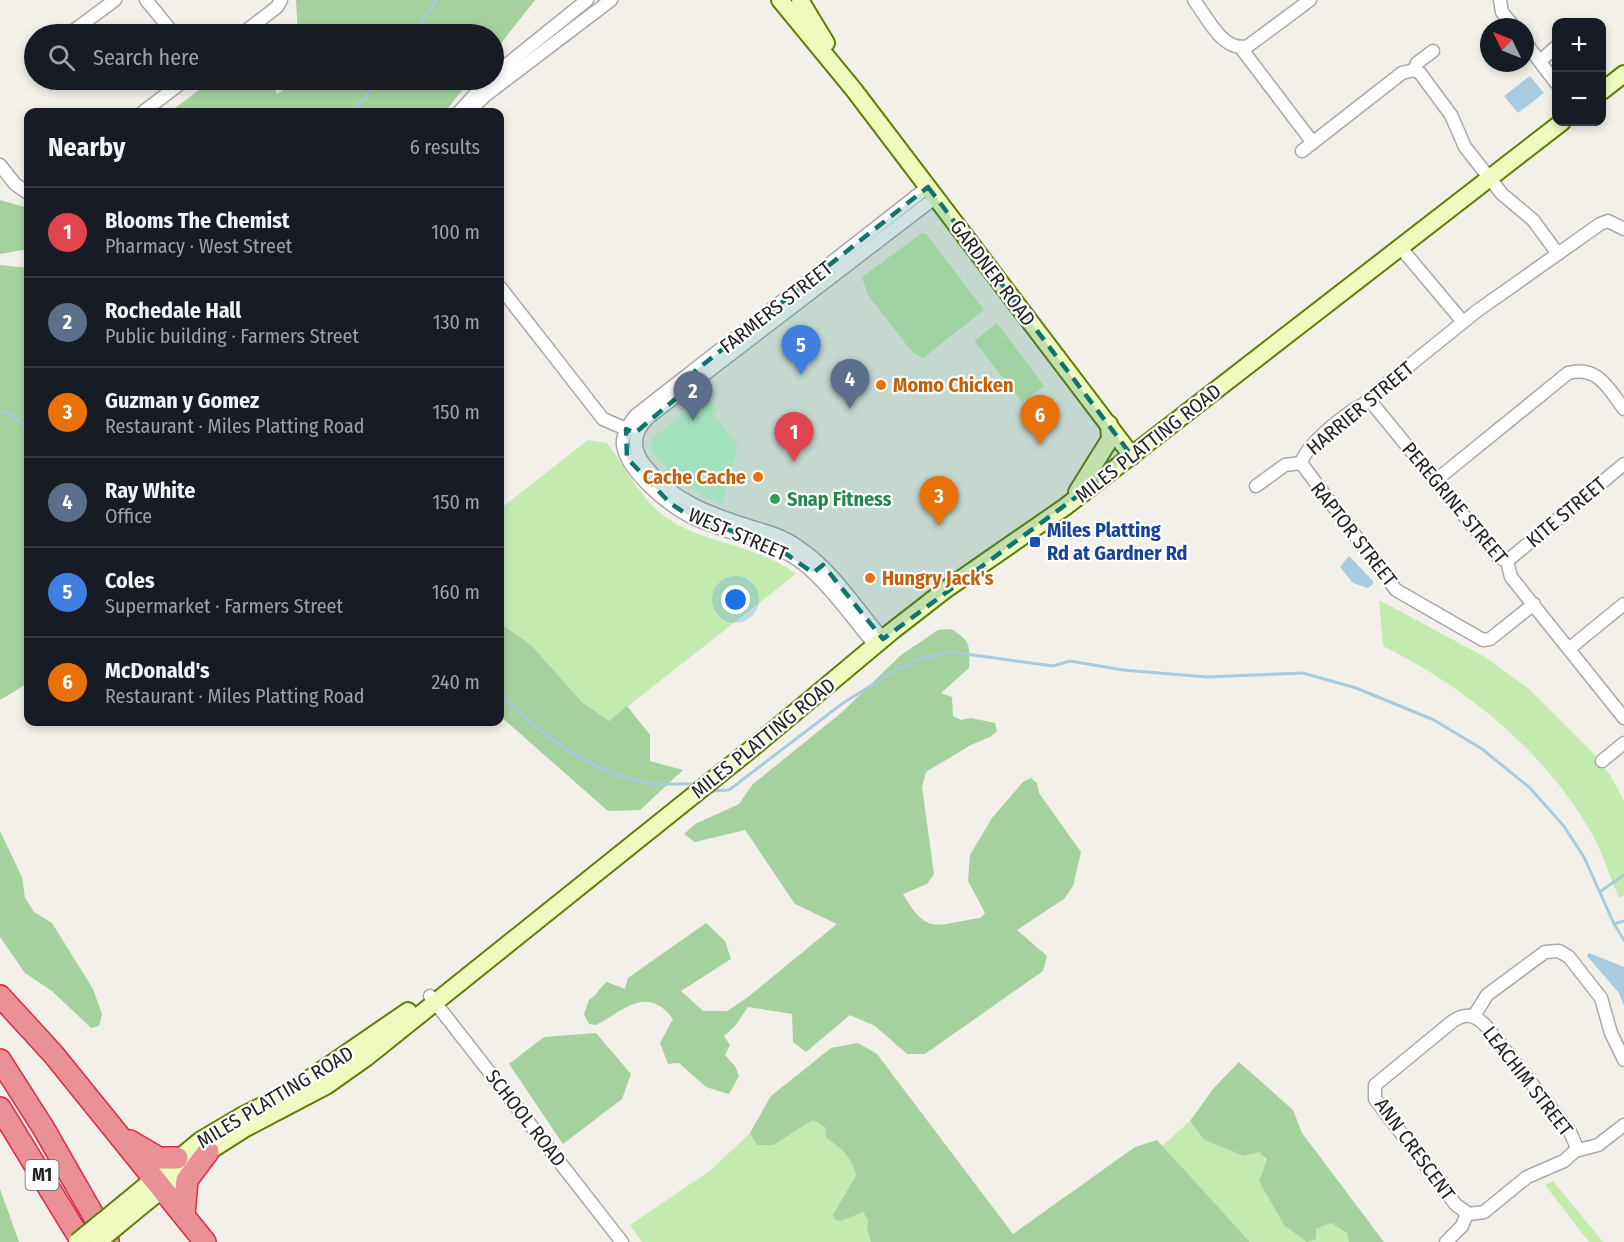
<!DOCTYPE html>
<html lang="en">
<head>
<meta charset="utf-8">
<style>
	:root { --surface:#171b24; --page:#20242c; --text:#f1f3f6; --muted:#9ea1a6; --line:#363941; --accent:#1a73e8 }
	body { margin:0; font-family:"Fira Sans Condensed",sans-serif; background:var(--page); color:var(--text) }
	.controls { position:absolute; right:18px; top:18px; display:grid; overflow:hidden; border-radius:12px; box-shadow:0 3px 9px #0003 }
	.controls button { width:54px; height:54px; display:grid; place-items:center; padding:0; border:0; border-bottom:2px solid var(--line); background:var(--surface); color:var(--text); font:30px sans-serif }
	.compass { position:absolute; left:1480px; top:18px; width:54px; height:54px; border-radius:50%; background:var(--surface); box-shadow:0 3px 9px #0003; rotate:313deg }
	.you { position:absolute; left:736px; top:600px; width:21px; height:21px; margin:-15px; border:4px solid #fff; border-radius:50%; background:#1a73e8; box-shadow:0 0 0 9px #1a73e833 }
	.badge { display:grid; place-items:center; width:39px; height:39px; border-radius:50%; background:var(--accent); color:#fff; font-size:20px; font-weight:700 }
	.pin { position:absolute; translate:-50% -50px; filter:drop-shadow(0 2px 3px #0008) }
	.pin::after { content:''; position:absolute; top:32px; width:21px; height:18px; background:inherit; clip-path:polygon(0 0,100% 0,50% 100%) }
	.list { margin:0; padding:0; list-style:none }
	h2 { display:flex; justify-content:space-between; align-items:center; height:78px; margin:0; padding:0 24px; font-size:26px }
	h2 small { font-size:20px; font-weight:400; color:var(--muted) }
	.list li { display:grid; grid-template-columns:39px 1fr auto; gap:18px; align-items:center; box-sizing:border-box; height:90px; padding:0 24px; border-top:2px solid var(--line) }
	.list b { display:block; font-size:22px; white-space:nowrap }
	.list p { margin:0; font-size:20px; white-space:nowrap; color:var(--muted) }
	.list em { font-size:20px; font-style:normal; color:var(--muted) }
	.icon { flex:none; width:33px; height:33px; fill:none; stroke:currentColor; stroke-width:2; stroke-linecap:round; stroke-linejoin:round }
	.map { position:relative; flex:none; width:1624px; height:1242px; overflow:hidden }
	.search { position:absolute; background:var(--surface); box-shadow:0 3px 9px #0003; left:24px; top:24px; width:480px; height:66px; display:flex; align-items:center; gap:15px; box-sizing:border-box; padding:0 21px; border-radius:33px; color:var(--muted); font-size:22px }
	.panel { position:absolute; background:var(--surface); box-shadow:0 3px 9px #0003; left:24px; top:108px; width:480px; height:618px; border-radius:12px }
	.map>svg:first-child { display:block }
</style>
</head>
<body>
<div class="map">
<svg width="1624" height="1242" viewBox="0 0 1624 1242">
	<rect width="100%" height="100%" fill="#f2f0e9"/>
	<g fill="#c4ebaf">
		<polygon points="922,233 927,235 984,310 923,358 913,353 868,295 862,277"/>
		<polygon points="997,323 1044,386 1022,402 974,341"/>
		<path d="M588,440L607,443C626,468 639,497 664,516C702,544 755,543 796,574L609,721L582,702L531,645L500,623V509Z"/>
		<path d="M1379,600L1485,657L1529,689L1593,753L1610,775L1624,801V895L1619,898C1610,877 1603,854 1592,834C1545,751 1467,688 1383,646Z"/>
		<path d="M813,1120L826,1128V1138C841,1148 852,1157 856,1175L833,1213L841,1221L863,1211L868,1220L867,1230L871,1242H642L630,1225L711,1170L750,1133L757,1145L793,1133Z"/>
		<polygon points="1190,1121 1204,1140 1244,1156 1259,1151 1315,1229 1331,1223 1348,1233 1349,1242 1250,1242 1162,1146"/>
		<polygon points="1553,1181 1603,1242 1589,1242 1545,1185"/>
	</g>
	<g fill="#a5d19e">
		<polygon points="296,0 535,0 494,52 494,34 298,34"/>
		<polygon points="212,80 271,80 277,94 288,87 285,80 470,80 445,112 170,112"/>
		<polygon points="0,200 28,208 28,249 0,254"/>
		<polygon points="0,265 28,268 28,683 0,700"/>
		<polygon points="500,623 531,645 582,702 609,721 627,706 650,735 650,761 683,770 640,810 608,811 500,716"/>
		<path d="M951,629C971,641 970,646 969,668L941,693L952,697L953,716L961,720L971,718L995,723L997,731L990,737L971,745L926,772L922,787L934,874L927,884L903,894C928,937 935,924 980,918L985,913L968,881L970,855L992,818L1023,782L1031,778L1037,783L1039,793L1081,852L1073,886L1064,899L1017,930L1047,956L1043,971L925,1054H907L875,1026L850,1015L806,1052L793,1042L792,1014L748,1007L736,1025L724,1036L730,1045L725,1055L735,1066L739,1076L729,1094L706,1087L679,1063L668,1064L660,1043L673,1019C647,984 623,1011 596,1025L589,1024L584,1014L589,1000C597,995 600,987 607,982L625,989L628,978L706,923L725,941L731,959L681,991L703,1011H727L748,997L837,924L795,904L745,830L695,842L684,834L695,824L739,804L753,784L841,713L901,655L938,630Z"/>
		<polygon points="0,831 22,877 25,898 34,912 52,923 93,989 102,1014 99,1026 91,1028 52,991 25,973 0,937"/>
		<polygon points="596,1033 631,1074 622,1099 563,1144 509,1064 544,1037"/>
		<path d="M858,1043L877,1054L1013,1234L1135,1147L1157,1140L1250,1242H871L867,1230L868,1220L863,1212L841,1221L834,1219L833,1214L856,1175C852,1157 841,1148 826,1138V1128L813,1120L773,1145H757L750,1133L771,1096L831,1048Z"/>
		<polygon points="1239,1062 1293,1110 1302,1133 1384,1242 1349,1242 1347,1233 1331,1223 1316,1229 1316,1239 1307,1242 1284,1225 1259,1181 1267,1160 1259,1152 1244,1156 1204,1140 1190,1121 1213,1089"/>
		<polygon points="0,1189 19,1242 0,1242"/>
	</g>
	<path fill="#c7fad3" d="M706,395L717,410L713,414L738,446L722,505C691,491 670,476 650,448L653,438Z"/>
	<g fill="#a9cbdf">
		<polygon points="1530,76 1544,93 1518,113 1504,96"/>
		<polygon points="1349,556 1373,581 1373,584 1368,588 1353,583 1340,567"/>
		<polygon points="1589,953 1624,967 1624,1006 1619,993 1587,956"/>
	</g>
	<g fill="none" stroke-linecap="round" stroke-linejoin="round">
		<g stroke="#a9cbdf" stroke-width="3">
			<polyline points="413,34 437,0"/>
			<polyline points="353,112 379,80"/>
			<polyline points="0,411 9,413 28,428"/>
			<path d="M500,695C539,732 582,766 635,781C654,786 677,783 696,784"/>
			<polyline points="712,791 729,790 843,703 898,669 922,658 951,652 1053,666 1070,661 1123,670 1207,677 1303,673 1356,688 1434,720 1482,749 1529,787 1563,825 1584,857 1614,924 1624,940"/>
			<polyline points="1601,891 1624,875"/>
			<polyline points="1614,924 1624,921"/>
		</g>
		<g stroke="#a9a9a9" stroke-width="15">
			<g id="street">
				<polyline points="146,0 174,34"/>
				<path d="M1194,0C1207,17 1223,53 1248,46L1310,0"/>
				<polyline points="1500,0 1502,12 1514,27"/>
				<polyline points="69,34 115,0"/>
				<polyline points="242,34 277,7 281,0"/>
				<polyline points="1525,42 1556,83"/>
				<polyline points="1241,48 1313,143"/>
				<polyline points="1540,61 1556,47"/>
				<polyline points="33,62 34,61"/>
				<polyline points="1414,70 1417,63 1433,51"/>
				<polyline points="494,75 587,0"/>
				<polyline points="143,112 185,80"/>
				<polyline points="459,112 488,80"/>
				<polyline points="468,112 486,95 611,0"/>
				<polyline points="1302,151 1402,73 1414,70 1420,73 1451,115 1465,147 1502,194 1533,220 1558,254"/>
				<polyline points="0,165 15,184 28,193"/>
				<polyline points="1400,247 1463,322"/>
				<polyline points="500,287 603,419 633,432"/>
				<polyline points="1371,402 1498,557 1507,561 1511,577 1624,718"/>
				<path d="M1301,463C1306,446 1339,419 1355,409C1366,402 1372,401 1380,389L1477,311L1600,224L1608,221L1624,229"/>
				<polyline points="1301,463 1396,590 1483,640 1490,639 1534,604"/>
				<path d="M1435,481L1568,373C1598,365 1608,388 1624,409"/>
				<polyline points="1256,486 1285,465 1301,463"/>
				<polyline points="1507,561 1624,464"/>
				<path d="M883,639C855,606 832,568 796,545C782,535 765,531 749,526C708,513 672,500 645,465C631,448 634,431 649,417L936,197"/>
				<path d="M875,645C851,617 828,582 798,560C765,538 726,534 691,517C669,506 626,471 623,445C622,434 629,424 635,416L928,187"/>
				<polyline points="1570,648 1624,604"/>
				<polyline points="1602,761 1624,743"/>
				<polyline points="430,996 622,1242"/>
				<polyline points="1474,1016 1487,995 1545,952 1559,951 1569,957 1601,998 1611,1033 1624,1060"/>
				<path d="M1578,1150L1570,1132L1486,1026C1475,1015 1467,1012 1453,1021L1375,1085V1099L1456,1205L1469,1214L1484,1212L1527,1177L1564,1161L1575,1151L1598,1145L1624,1125"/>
				<polyline points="1446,1242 1462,1226 1467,1213"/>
			</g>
		</g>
		<g stroke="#5f7e04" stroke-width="20">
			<g id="secondary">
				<polyline points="780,0 854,90 1132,456"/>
				<polyline points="800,0 826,43"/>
				<polyline points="1602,91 1624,74"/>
				<polyline points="1077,492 1110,439 1109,424"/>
				<polyline points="126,1202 201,1140 240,1117 293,1090 408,1011"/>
				<polyline points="133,1213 208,1152 244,1129 326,1086 367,1057 750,750 891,632 945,590 1065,507 1562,122"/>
			</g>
		</g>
		<g stroke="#dd294c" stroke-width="24">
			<g id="highway">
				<polyline points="0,996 54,1055 205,1242"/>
				<polyline points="0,1060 44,1129 108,1241"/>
				<polyline points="0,1108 82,1242"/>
				<polyline points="130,1141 159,1158 177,1158"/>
				<polyline points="184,1215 187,1180 208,1152"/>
			</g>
		</g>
		<use href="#street" stroke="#fff" stroke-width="12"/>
		<use href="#secondary" stroke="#effabe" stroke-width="16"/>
		<use href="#highway" stroke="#e99195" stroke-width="21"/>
		<g stroke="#5f7e04" stroke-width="20" stroke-linecap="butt">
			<g id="secondary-bridge">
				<polyline points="77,1242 126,1202"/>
				<polyline points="98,1242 133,1213"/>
			</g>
		</g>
		<use href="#secondary-bridge" stroke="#effabe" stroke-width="16"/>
	</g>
	<path fill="#0f766e" fill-opacity="0.2" stroke="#0f766e" stroke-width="4.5" stroke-dasharray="12 8" stroke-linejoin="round" d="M928,187L1132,456L883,639L823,565L813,573L775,546L691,517L670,503L627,458L626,429L635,433L700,378L695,371Z"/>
	<g fill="#e8710a" stroke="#fff" stroke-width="2">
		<circle cx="881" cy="385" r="6"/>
		<circle cx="758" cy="477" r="6"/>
		<circle cx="870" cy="578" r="6"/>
	</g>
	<circle fill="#2e9e5b" stroke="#fff" stroke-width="2" cx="775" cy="499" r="6"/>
	<rect fill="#1a4fb4" stroke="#fff" stroke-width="2" x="1029" y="536" width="12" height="12" rx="3"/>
	<g text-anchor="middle" stroke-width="4.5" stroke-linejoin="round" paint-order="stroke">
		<rect fill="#fff" stroke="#646464" stroke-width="1.5" x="25.5" y="1160" width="33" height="30" rx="4.5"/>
		<g font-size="18" font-weight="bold" fill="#222">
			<text x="42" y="1181">M1</text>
		</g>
		<g font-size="20" fill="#222" stroke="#fff">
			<text transform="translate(993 273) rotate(53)" y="7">GARDNER ROAD</text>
			<text transform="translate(776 307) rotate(-38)" y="7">FARMERS STREET</text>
			<text transform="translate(1360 408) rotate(-40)" y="7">HARRIER STREET</text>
			<text transform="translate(1148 443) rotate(-38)" y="7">MILES PLATTING ROAD</text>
			<text transform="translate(1455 503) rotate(50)" y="7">PEREGRINE STREET</text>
			<text transform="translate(1566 512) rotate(-40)" y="7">KITE STREET</text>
			<text transform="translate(738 534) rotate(23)" y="7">WEST STREET</text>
			<text transform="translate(1354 534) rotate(52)" y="7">RAPTOR STREET</text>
			<text transform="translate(763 738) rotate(-39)" y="7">MILES PLATTING ROAD</text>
			<text transform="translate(1528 1081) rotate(52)" y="7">LEACHIM STREET</text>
			<text transform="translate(275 1097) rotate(-31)" y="7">MILES PLATTING ROAD</text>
			<text transform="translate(526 1118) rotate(52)" y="7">SCHOOL ROAD</text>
			<text transform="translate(1415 1149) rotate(54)" y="7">ANN CRESCENT</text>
		</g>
		<g font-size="20" font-weight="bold" fill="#c56008" stroke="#fff" text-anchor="start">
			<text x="893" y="392">Momo Chicken</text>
			<text x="746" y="484" text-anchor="end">Cache Cache</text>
			<text x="882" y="585">Hungry Jack's</text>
		</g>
		<g font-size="20" font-weight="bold" fill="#27864d" stroke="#fff" text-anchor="start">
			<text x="787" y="506">Snap Fitness</text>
		</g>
		<g font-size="20" font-weight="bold" fill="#164399" stroke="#fff" text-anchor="start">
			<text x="1047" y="537">Miles Platting<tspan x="1047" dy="23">Rd at Gardner Rd</tspan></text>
		</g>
	</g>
</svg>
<div class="controls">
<button>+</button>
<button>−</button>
</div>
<svg class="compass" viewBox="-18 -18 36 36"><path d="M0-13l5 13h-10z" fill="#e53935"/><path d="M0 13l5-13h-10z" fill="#9ea1a6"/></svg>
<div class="you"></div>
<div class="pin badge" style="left:794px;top:462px;background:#e0444e">1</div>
<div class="pin badge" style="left:693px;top:421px;background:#5c6f8a">2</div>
<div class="pin badge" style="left:939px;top:526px;background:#e8710a">3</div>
<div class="pin badge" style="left:850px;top:409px;background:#5c6f8a">4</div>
<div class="pin badge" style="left:801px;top:375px;background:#3f7fe0">5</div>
<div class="pin badge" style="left:1040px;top:445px;background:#e8710a">6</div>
<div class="search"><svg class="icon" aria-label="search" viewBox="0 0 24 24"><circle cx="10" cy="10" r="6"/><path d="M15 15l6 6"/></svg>Search here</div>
<section class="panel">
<h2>Nearby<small>6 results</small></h2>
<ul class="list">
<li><span class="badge" style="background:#e0444e">1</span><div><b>Blooms The Chemist</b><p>Pharmacy · West Street</p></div><em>100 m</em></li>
<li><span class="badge" style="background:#5c6f8a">2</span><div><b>Rochedale Hall</b><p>Public building · Farmers Street</p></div><em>130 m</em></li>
<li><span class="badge" style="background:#e8710a">3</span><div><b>Guzman y Gomez</b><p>Restaurant · Miles Platting Road</p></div><em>150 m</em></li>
<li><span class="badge" style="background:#5c6f8a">4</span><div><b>Ray White</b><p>Office</p></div><em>150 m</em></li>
<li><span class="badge" style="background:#3f7fe0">5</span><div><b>Coles</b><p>Supermarket · Farmers Street</p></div><em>160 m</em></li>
<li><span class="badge" style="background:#e8710a">6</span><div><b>McDonald's</b><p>Restaurant · Miles Platting Road</p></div><em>240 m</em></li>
</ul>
</section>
</div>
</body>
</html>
